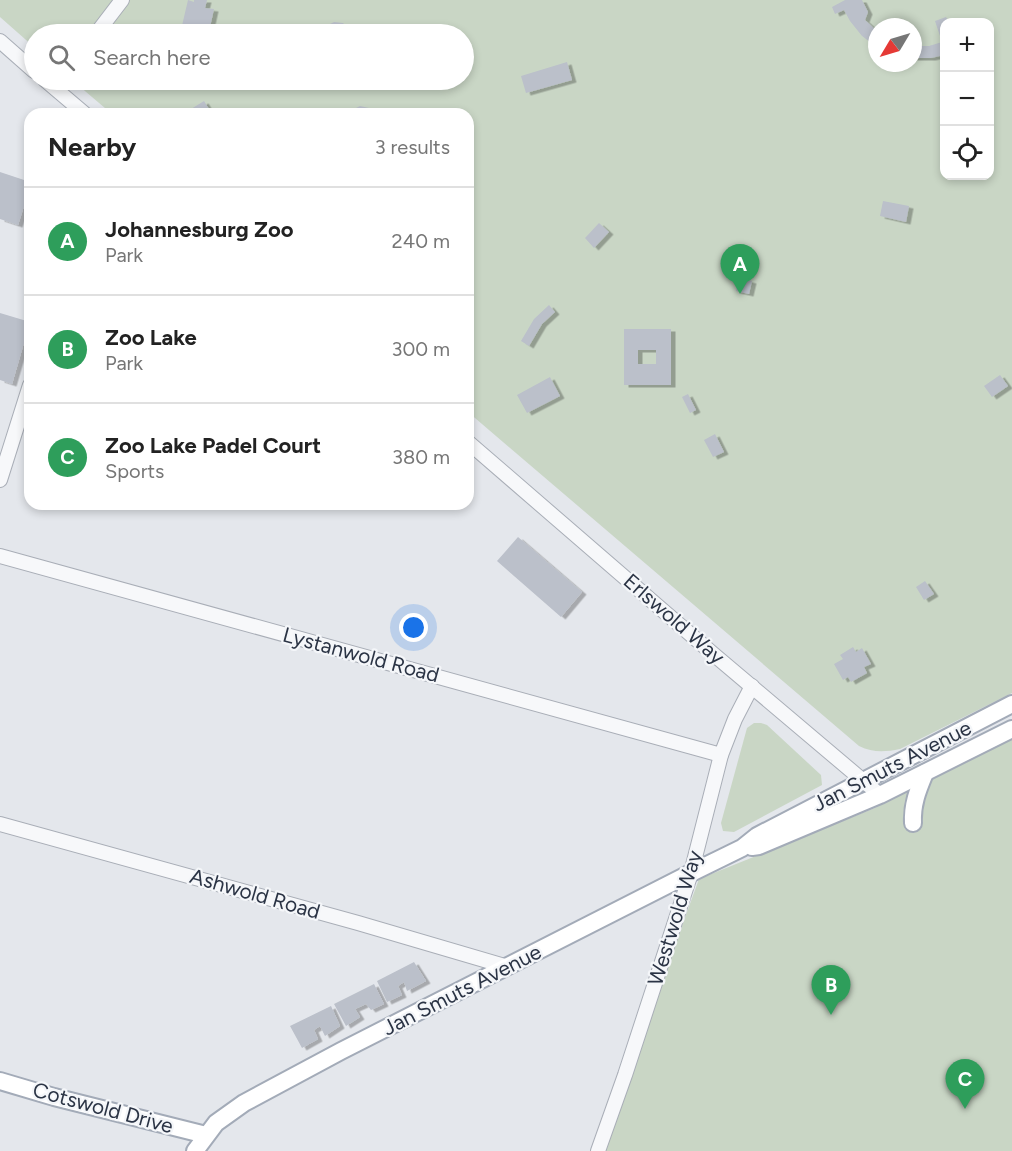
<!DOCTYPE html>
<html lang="en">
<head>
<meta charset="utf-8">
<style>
	:root { --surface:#fff; --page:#f6f6f6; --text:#222; --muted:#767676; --line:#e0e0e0; --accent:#d1495b }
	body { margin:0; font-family:Figtree,sans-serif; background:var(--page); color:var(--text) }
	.controls { position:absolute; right:18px; top:18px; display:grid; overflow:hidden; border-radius:12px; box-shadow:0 3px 9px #0003 }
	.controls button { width:54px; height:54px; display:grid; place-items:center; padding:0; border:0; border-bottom:2px solid var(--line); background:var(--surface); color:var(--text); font:30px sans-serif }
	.compass { position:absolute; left:868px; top:18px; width:54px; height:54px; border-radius:50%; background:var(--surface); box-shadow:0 3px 9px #0003; rotate:232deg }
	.you { position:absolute; left:414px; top:628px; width:21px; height:21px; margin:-15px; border:4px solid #fff; border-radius:50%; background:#1a73e8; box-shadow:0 0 0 9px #1a73e833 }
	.badge { display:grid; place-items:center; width:39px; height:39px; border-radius:50%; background:var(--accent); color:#fff; font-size:20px; font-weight:700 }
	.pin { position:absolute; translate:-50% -50px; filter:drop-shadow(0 2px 3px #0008) }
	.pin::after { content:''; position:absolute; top:32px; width:21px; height:18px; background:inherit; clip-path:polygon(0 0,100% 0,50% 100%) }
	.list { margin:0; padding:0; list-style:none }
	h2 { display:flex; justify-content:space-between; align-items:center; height:78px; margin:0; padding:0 24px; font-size:26px }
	h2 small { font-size:20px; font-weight:400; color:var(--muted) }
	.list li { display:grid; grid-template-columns:39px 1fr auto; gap:18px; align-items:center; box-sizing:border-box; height:108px; padding:0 24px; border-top:2px solid var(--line) }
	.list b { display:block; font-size:22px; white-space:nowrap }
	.list p { margin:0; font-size:20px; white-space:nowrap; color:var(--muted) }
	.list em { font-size:20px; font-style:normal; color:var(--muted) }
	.icon { flex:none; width:33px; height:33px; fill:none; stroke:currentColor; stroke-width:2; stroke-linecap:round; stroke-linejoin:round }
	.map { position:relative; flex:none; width:1012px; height:1151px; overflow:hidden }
	.search { position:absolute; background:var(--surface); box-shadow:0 3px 9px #0003; left:24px; top:24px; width:450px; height:66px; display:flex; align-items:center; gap:15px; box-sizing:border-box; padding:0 21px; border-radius:33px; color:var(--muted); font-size:22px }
	.panel { position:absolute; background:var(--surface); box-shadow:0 3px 9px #0003; left:24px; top:108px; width:450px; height:402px; border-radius:18px }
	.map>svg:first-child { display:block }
</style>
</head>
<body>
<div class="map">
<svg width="1012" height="1151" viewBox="0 0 1012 1151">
	<defs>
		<filter id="shadow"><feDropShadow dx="4.5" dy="2.5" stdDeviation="0" flood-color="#0004"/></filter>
	</defs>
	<rect width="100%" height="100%" fill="#e4e7ec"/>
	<g fill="#c9d6c5" fill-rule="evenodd">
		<path d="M0,0H1012V693L900,749C885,752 873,753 859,746L468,412V114H112L72,80H464V34H34V47L0,17ZM944,22H990V176H944ZM877,27H913V63H877Z"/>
		<polygon points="754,723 761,723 767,725 821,775 822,785 734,832 723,831 721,823 747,728"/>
		<polygon points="1012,737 1012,1151 600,1151 699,879 875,808"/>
	</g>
	<g fill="#bbc0ca" fill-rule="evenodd" filter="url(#shadow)">
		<polygon points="188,0 194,2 194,0 207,0 205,8 214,9 210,27 201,25 199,34 180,34"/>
		<polygon points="845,0 862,0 868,12 865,20 877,31 877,47 862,36 850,21 844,10 835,14 832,7"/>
		<polygon points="946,17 949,22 944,22 944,55 931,58 913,58 913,46 929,46 942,42 935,21"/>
		<polygon points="334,22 343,23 346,26 349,34 322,34 326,26"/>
		<polygon points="567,62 572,80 526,93 521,76"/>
		<polygon points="204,101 212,114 194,114 191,109"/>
		<polygon points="360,106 369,108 375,114 350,114 356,108"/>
		<polygon points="0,172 30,182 30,187 18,225 0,219"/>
		<polygon points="883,201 909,206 906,222 880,216"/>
		<polygon points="599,223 609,232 594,248 585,238"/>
		<polygon points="739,278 752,281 749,294 736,291"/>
		<polygon points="549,305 555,312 542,324 529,346 521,341 534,319"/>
		<polygon points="0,313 30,322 12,384 0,380"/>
		<path d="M624,329H671V385H624ZM638,350H656V364H638Z"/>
		<polygon points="1000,375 1008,386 992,397 984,386"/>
		<polygon points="550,377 560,396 527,413 517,395"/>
		<polygon points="688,394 696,410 690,413 682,397"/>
		<polygon points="715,434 724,452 713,457 704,440"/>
		<polygon points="518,537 582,592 561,617 497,561"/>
		<polygon points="925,581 934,594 924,600 916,587"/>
		<polygon points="853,647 856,652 862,648 871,664 864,667 867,673 851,682 848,677 843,680 834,664 843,659 840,655"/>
		<polygon points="414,962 426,981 407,991 404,982 398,986 402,995 387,1002 377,981"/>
		<polygon points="374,984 384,1004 371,1010 366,1004 355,1009 360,1017 346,1026 334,1004"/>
		<polygon points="331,1006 340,1026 325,1036 320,1026 314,1030 318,1039 302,1048 290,1026"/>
	</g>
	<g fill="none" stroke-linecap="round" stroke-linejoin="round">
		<g stroke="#a9aeb7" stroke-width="16">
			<g id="minor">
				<polyline points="96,34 122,0"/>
				<polyline points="0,41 34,71"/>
				<polyline points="45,80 85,114"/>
				<polyline points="468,442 712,653 880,795"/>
				<polyline points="0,480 30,385"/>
				<polyline points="0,556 721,755"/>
				<polyline points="0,824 358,923 508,967"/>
				<polyline points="598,1151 625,1075 691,873 721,755 735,719 752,686"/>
			</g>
		</g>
		<g stroke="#a3abb8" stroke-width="20">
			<g id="major">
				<path d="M913,823C912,804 918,790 925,773"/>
				<polyline points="752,847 759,846 880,795 1012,729"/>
				<polyline points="0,1081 54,1097 206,1135"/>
				<polyline points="195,1151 216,1123 244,1103 341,1051 691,873 742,848 757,836 1012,704"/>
			</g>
		</g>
		<use href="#minor" stroke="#f7f8fa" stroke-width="14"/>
		<use href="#major" stroke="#fff" stroke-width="16"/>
	</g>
	<g text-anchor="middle" stroke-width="4.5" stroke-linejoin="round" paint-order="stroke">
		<g font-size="21" fill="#2b3445" stroke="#f4f6f9">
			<text transform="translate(674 619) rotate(41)" y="7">Erlswold Way</text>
			<text transform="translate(361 655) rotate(15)" y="7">Lystanwold Road</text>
			<text transform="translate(892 766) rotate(-27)" y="7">Jan Smuts Avenue</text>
			<text transform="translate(255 894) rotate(16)" y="7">Ashwold Road</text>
			<text transform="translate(675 918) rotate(-73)" y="7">Westwold Way</text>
			<text transform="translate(462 990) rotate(-27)" y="7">Jan Smuts Avenue</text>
			<text transform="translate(103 1108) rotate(15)" y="7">Cotswold Drive</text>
		</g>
	</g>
</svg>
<div class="controls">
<button>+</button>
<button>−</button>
<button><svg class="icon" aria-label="locate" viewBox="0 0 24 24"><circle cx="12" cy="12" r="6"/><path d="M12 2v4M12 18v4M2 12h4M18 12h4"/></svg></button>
</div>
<svg class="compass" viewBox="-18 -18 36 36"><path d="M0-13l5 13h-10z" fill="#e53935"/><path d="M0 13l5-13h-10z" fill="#767676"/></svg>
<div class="you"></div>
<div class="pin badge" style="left:740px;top:294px;background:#2e9e5b">A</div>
<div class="pin badge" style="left:831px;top:1015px;background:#2e9e5b">B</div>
<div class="pin badge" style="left:965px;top:1109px;background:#2e9e5b">C</div>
<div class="search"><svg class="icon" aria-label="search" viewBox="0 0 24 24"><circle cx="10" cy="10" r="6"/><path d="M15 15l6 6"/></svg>Search here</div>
<section class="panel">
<h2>Nearby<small>3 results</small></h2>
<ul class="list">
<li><span class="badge" style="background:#2e9e5b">A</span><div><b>Johannesburg Zoo</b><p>Park</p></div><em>240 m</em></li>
<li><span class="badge" style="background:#2e9e5b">B</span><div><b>Zoo Lake</b><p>Park</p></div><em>300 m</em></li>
<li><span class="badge" style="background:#2e9e5b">C</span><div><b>Zoo Lake Padel Court</b><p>Sports</p></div><em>380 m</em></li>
</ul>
</section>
</div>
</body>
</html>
